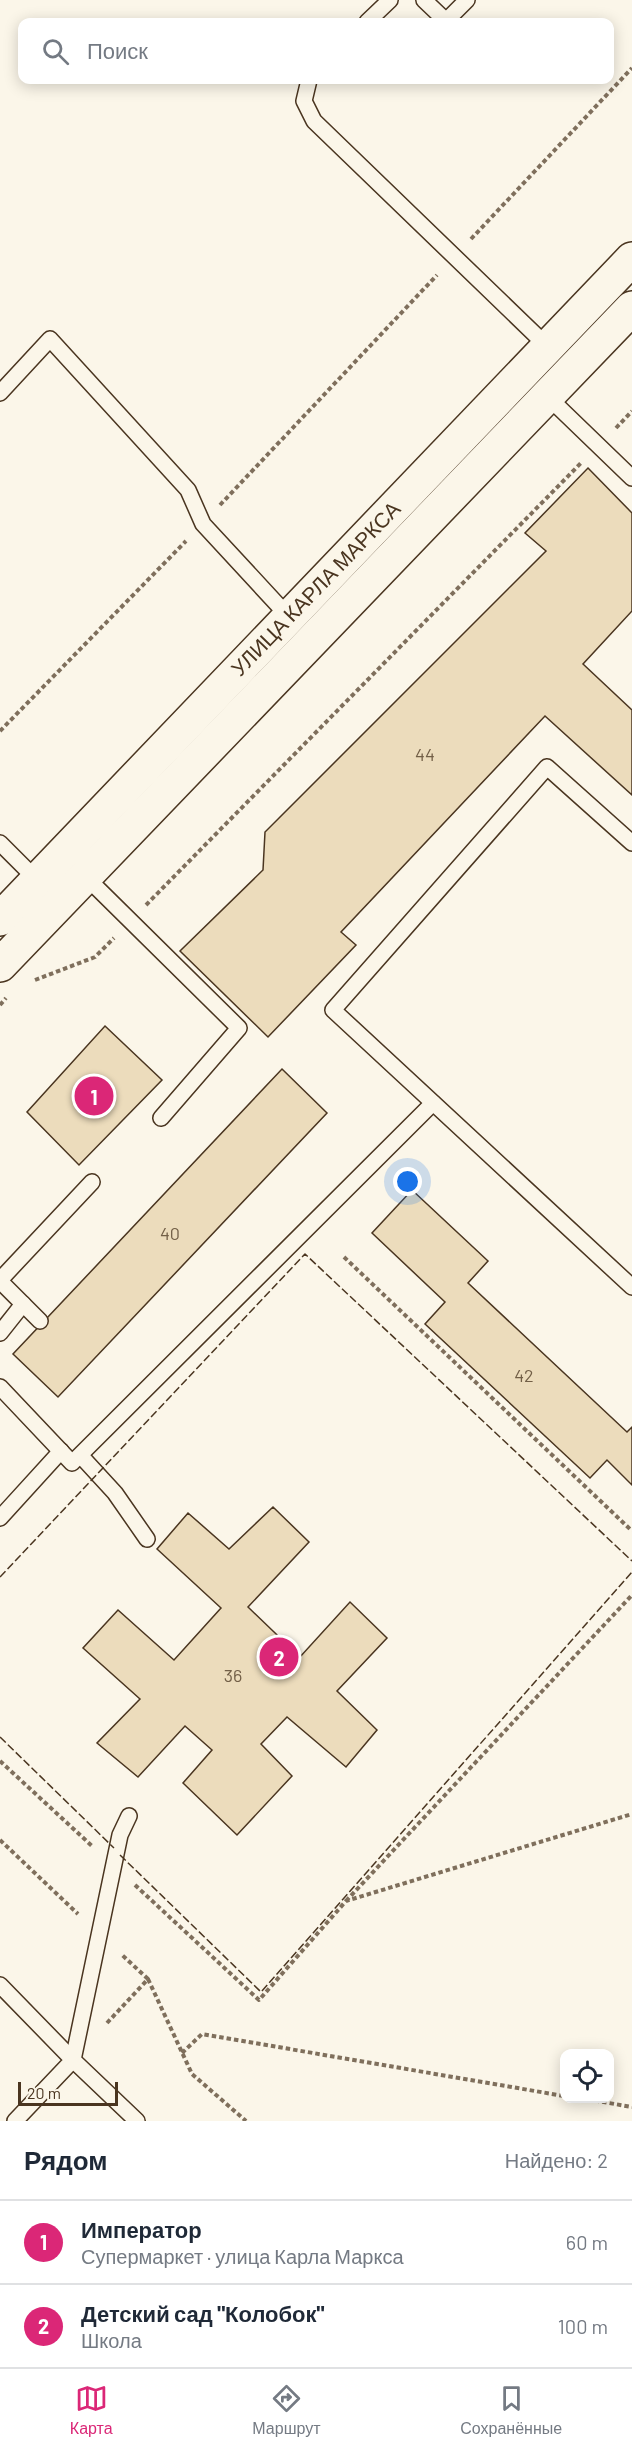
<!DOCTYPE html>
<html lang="ru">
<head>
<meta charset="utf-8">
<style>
	:root { --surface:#fff; --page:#f6f6f7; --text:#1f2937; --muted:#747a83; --line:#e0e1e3; --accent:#db2777 }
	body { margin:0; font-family:Barlow,sans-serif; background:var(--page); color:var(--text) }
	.controls { position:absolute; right:18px; bottom:18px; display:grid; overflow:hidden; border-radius:12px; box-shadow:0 3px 15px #0003 }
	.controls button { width:54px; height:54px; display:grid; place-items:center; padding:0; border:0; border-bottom:2px solid var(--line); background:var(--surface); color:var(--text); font:30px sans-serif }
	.scale { position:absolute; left:18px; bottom:15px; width:100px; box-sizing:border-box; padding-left:6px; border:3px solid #4a3520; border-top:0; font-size:16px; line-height:21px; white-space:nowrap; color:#4a3520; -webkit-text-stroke:4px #fbf6e9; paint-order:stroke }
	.you { position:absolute; left:408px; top:1182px; width:21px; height:21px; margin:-15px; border:4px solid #fff; border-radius:50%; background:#1a73e8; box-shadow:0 0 0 9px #1a73e833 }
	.badge { display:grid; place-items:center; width:39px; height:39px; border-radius:50%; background:var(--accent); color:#fff; font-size:20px; font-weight:700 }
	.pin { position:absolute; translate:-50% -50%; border:3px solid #fff; box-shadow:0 2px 6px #0006 }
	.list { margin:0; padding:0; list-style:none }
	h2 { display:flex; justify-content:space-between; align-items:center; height:78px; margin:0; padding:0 24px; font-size:26px }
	h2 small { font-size:20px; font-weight:400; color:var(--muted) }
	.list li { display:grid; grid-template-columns:39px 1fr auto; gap:18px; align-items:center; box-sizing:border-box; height:84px; padding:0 24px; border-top:2px solid var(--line) }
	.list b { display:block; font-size:22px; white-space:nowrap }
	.list p { margin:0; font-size:20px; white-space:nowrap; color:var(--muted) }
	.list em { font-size:20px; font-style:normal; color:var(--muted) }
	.icon { flex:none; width:33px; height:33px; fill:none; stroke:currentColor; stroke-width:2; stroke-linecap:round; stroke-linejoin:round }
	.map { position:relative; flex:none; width:632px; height:2121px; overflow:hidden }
	.search { position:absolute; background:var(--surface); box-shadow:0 3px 15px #0003; left:18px; right:18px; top:18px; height:66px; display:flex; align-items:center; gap:15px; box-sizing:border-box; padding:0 21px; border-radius:12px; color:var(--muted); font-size:22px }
	.sheet { height:246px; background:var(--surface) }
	nav { display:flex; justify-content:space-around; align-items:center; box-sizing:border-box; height:84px; border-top:2px solid var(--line); background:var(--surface); font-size:16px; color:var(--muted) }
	nav a { display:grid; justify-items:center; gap:3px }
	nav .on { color:var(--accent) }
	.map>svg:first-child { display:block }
</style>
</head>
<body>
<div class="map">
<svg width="632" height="2121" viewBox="0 0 632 2121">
	<rect width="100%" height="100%" fill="#fbf6e9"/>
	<g fill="#ecdcbc" stroke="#4a3520" stroke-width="1.5">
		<polygon points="588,468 632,513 632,611 583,664 632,710 632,795 545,716 341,932 356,945 268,1037 180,951 263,870 265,832 546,551 525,533"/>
		<polygon points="105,1026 162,1080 79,1165 27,1112"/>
		<polygon points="282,1069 327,1113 58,1397 13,1354"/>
		<polygon points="412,1190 488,1261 468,1283 627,1432 632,1427 632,1485 607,1460 590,1478 425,1324 445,1302 372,1233"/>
		<polygon points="273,1507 309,1542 248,1607 300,1657 350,1602 387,1638 337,1691 377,1730 346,1767 287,1717 261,1744 292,1776 237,1835 183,1783 212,1750 185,1726 138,1777 97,1743 140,1699 83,1648 118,1610 174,1660 221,1608 157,1549 188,1513 229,1549"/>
	</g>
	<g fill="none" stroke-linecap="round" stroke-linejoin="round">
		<g stroke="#4a3520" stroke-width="18">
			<g id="lane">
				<polyline points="424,0 446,21 467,0"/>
				<polyline points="367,22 390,0"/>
				<polyline points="309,80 304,101 314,121 548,347"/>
				<polyline points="0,393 50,339 188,490 203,524 289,617"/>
				<polyline points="546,395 632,478"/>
				<polyline points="0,843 37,880"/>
				<polyline points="632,843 547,767 333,1010 632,1287"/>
				<polyline points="85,876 239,1028 161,1118"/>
				<polyline points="0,1280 92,1182"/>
				<polyline points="0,1281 40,1321"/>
				<polyline points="0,1333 23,1304"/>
				<polyline points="0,1387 72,1463 433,1103"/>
				<polyline points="81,1456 115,1493 147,1539"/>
				<polyline points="0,1518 61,1451"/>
				<polyline points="129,1816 120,1835 73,2060 137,2121"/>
				<polyline points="0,1985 73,2060 15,2121"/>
			</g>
		</g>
		<g stroke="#4a3520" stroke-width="36">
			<g id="secondary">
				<polyline points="0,919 632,259"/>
				<polyline points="0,965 632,308"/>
			</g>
		</g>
		<g stroke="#7f6f5c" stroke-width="4" stroke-dasharray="4.5 3" stroke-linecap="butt">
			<polyline points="471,239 632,68"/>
			<polyline points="616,428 632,411"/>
			<polyline points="220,505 437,275"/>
			<polyline points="0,731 186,541"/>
			<polyline points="146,905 581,463"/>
			<polyline points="35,980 95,957 114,938"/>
			<polyline points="0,1005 6,998"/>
			<polyline points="344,1257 632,1531"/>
			<polyline points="0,1761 92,1846"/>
			<polyline points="0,1840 78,1914"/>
			<polyline points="135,1885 259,2000 346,1901 632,1814"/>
			<polyline points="346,1901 632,1595"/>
			<polyline points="148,1979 192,2074 246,2121"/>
			<polyline points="107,2023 148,1979 121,1954"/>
			<polyline points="182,2053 202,2034 564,2096"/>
			<polyline points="580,2098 632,2107"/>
		</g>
		<use href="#lane" stroke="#fbf6e9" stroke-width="15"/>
		<use href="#secondary" stroke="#fbf6e9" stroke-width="33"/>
		<g stroke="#4a3520" stroke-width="1.5" stroke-dasharray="8 3" stroke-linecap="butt">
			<polyline points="0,1577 305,1254 632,1561"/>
			<polyline points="0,1737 114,1848"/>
			<polyline points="120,1855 261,1992 632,1572"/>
		</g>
	</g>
	<g text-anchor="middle" stroke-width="4.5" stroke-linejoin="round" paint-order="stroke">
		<g font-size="18" fill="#725f47">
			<text x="425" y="761">44</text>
			<text x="170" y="1240">40</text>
			<text x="524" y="1382">42</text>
			<text x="233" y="1682">36</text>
		</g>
		<g font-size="21" fill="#4a3520" stroke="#fbf6e9">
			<text transform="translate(316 589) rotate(-46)" y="7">УЛИЦА КАРЛА МАРКСА</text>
		</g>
	</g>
</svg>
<div class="controls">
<button><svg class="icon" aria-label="locate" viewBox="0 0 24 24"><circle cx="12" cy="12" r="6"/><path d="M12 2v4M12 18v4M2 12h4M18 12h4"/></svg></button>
</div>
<div class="scale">20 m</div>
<div class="you"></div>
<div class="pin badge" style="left:94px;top:1096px">1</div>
<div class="pin badge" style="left:279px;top:1657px">2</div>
<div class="search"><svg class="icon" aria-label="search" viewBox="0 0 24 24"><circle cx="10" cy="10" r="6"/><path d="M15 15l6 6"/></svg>Поиск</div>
</div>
<section class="sheet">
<h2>Рядом<small>Найдено: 2</small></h2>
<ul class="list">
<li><span class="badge">1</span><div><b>Император</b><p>Супермаркет · улица Карла Маркса</p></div><em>60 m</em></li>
<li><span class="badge">2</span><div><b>Детский сад &quot;Колобок&quot;</b><p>Школа</p></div><em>100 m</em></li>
</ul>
</section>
<nav>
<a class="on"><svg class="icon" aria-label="map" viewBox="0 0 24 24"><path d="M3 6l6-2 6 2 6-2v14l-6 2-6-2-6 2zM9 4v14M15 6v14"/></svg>Карта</a>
<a><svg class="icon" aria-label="directions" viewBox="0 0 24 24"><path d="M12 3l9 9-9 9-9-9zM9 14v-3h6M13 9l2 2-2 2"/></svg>Маршрут</a>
<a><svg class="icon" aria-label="saved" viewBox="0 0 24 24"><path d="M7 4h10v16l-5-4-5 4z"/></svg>Сохранённые</a>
</nav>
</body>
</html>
